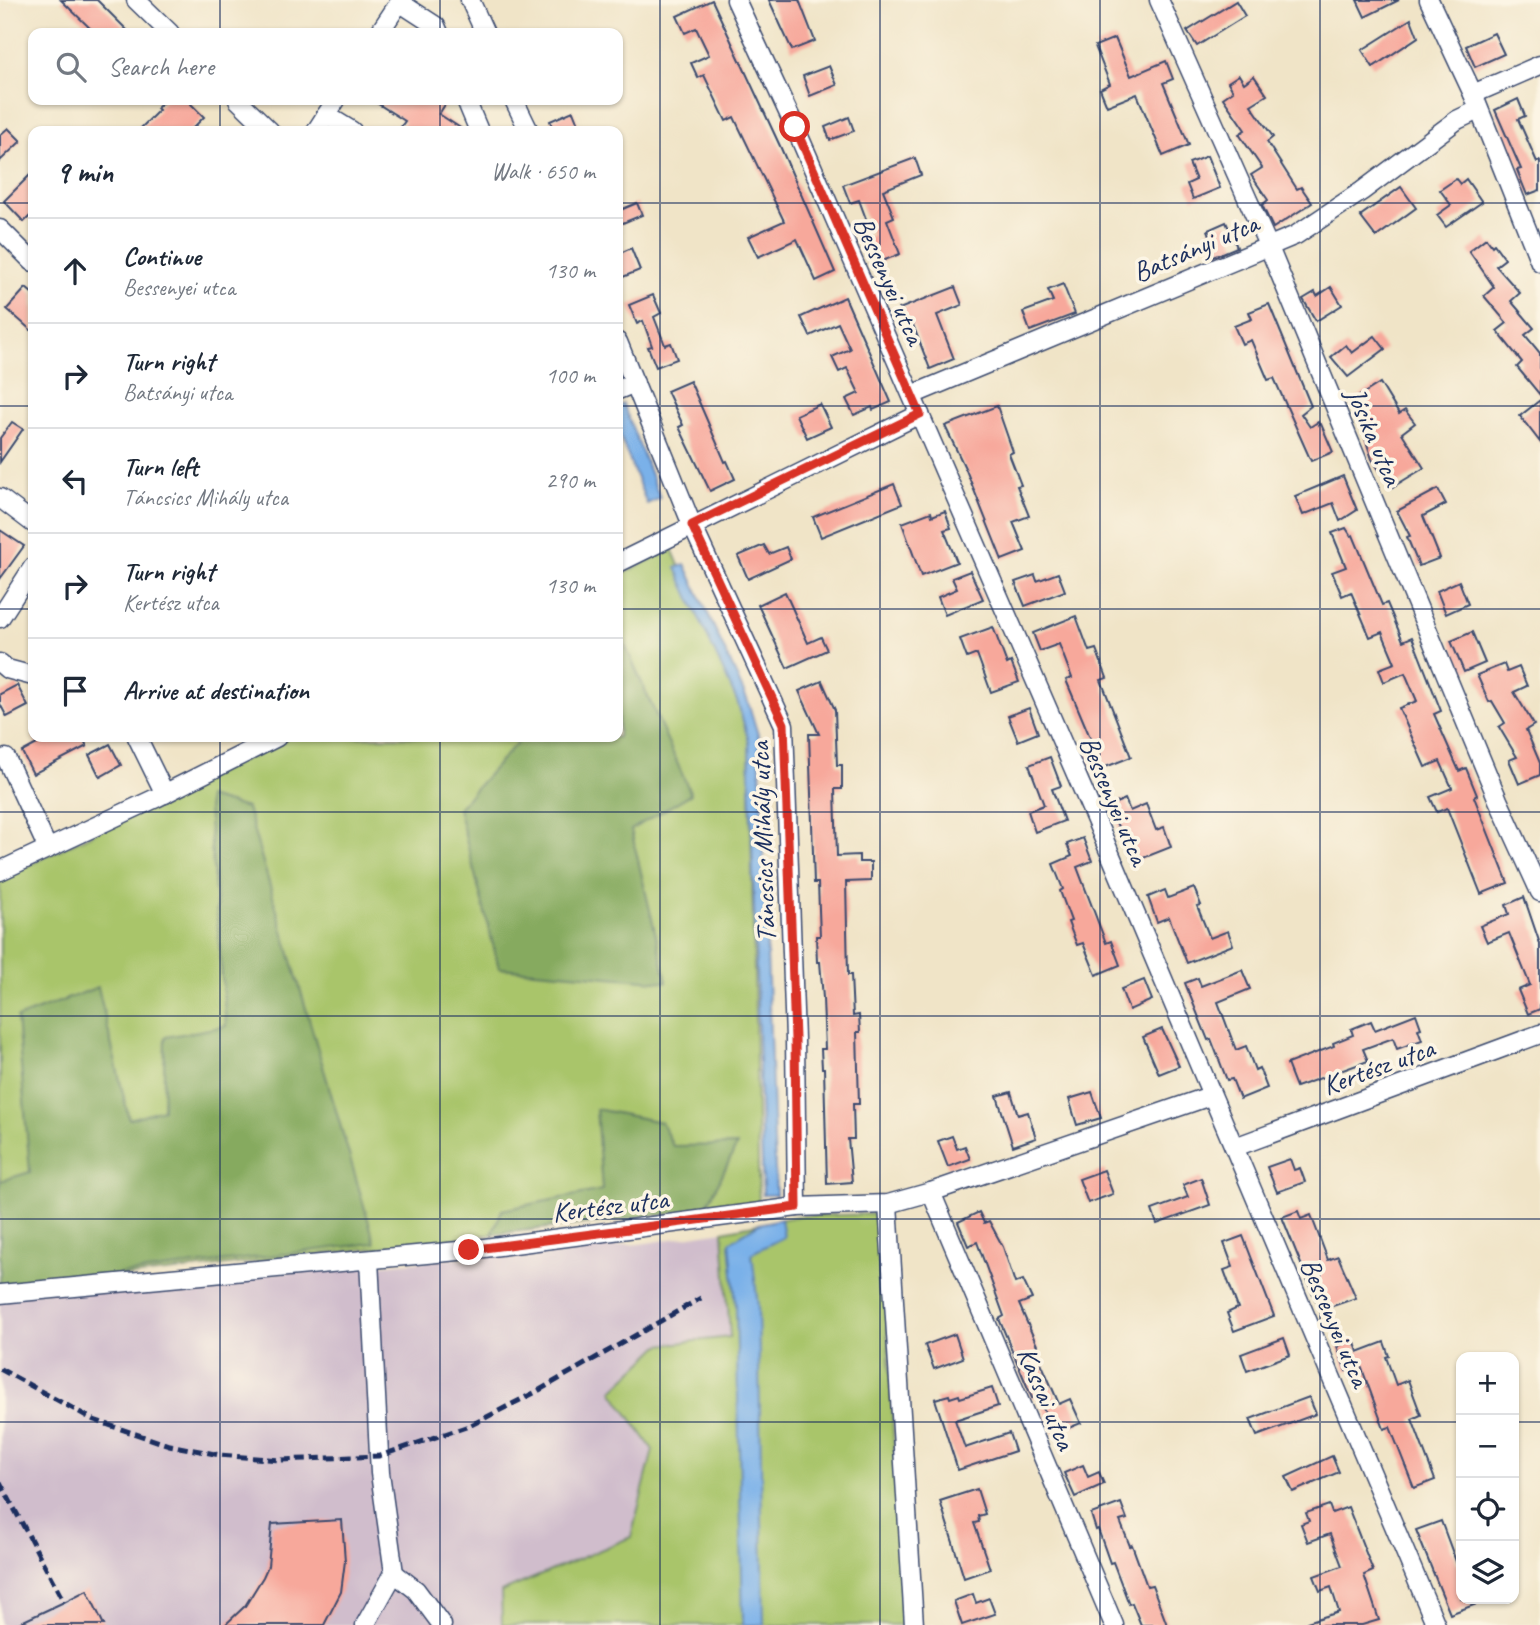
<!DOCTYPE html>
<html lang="en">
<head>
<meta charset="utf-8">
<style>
	:root { --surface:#fff; --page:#f2f2f3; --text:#1f2937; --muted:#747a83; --line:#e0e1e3 }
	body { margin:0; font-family:Caveat,sans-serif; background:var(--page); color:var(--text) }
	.controls { position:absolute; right:21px; bottom:21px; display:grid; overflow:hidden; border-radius:14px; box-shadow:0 2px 5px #0004 }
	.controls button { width:63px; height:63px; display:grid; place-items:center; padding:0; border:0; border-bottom:2px solid var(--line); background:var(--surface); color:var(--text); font:35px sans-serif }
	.stop { position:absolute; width:21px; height:21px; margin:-16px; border:5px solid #d93025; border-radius:50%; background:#fff }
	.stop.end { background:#d93025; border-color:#fff; box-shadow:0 2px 7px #0008 }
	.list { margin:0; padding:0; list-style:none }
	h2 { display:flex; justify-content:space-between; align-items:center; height:91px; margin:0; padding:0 28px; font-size:30px }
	h2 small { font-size:23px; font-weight:400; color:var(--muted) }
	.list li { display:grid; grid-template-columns:46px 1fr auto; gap:21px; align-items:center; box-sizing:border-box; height:105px; padding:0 28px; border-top:2px solid var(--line) }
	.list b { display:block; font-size:26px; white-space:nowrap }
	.list p { margin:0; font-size:23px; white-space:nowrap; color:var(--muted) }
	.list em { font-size:23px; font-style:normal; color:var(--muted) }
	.icon { flex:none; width:38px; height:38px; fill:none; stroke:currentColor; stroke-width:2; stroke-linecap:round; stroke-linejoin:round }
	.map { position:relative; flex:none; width:1540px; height:1625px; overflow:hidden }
	.search { position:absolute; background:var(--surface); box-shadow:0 2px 5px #0004; left:28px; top:28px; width:595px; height:77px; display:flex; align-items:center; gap:18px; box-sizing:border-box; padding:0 24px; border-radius:14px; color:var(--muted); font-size:26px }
	.panel { position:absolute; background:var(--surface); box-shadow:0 2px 5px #0004; left:28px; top:126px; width:595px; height:616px; border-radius:14px }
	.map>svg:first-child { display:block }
</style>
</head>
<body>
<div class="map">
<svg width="1540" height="1625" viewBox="0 0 1540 1625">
	<rect width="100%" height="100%" fill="#fcf5e5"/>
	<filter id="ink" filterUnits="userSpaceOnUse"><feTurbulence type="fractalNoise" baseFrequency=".0143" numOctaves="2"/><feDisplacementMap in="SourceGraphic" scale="14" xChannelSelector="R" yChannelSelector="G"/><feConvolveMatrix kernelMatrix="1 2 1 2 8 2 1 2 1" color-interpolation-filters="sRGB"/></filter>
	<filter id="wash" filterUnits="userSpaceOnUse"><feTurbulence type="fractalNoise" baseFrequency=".00686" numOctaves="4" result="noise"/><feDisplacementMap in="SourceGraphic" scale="28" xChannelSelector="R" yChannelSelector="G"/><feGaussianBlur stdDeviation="1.57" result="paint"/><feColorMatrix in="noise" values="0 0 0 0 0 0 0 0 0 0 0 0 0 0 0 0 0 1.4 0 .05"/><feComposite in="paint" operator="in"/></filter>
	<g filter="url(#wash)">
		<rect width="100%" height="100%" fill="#f0e4c7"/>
		<polygon fill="#d0bdcc" points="723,1231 730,1337 660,1345 653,1450 631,1538 501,1592 502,1625 0,1625 0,1295 640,1244"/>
		<g fill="#a9c56b" stroke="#627a64" stroke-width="2">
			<polygon points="672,549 738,703 749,742 759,1204 0,1291 0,879 290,737 618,737 618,576"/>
			<polygon points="881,1214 904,1625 502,1625 501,1592 631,1537 653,1450 612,1391 660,1345 730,1337 723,1231 798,1216"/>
		</g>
		<g fill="#86aa5f" stroke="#506c5e" stroke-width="2">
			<polygon points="618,629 691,794 631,830 667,982 499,968 458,808 522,737 618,737"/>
			<polygon points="207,797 247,808 375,1243 0,1289 0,1181 30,1172 17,1018 98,987 129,1119 163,1109 165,1037 226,1026"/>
			<polygon points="596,1109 661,1122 673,1146 737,1145 705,1210 492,1234 502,1210 602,1190"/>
		</g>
		<g fill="#7ab1e9" stroke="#4a70a4" stroke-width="2">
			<polygon points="623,404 660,498 647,504 618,431 618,407"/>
			<polygon points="685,564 747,699 759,738 776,1195 763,1195 749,742 738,703 676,568"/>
			<polygon points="781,1219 784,1237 752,1253 758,1306 764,1625 743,1625 736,1306 730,1242 759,1224"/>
		</g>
		<g id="blocks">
			<g fill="#f7a89b">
				<polygon points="61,0 97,0 130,33 95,33"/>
				<polygon points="712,0 780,146 835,272 816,281 797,239 758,257 748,237 784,221 734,117 726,121 704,75 698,78 691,63 709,55 696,28 685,33 677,16"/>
				<polygon points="769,0 799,0 815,41 792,50"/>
				<polygon points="1357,0 1399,0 1365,17"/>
				<polygon points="1236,1 1245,16 1197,46 1187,31"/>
				<polygon points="1411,19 1418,37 1373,67 1362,50"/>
				<polygon points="1494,33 1504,54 1475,67 1466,46"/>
				<polygon points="1115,38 1131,76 1166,61 1173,79 1163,83 1189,145 1163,156 1137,94 1107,106 1100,89 1110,84 1095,46"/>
				<polygon points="829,66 837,85 810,96 803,76"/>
				<polygon points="1239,75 1244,83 1254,76 1267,95 1251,105 1273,137 1267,142 1297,189 1301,187 1312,203 1273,228 1262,205 1268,200 1251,175 1262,168 1239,134 1245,130 1223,98 1233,91 1228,82"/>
				<polygon points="1518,99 1525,116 1518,119 1537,162 1540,161 1540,190 1527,195 1517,170 1521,169 1495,110"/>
				<polygon points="165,100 187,100 204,117 190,131 138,131 159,110 157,108"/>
				<polygon points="372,100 448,100 439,114 465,131 398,131 405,121"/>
				<polygon points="573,111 581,131 554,131 550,121"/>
				<polygon points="849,117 854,131 830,140 825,127"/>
				<polygon points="8,128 21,141 0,161 0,135"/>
				<polygon points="1207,156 1220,188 1193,199 1187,184 1196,180 1189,163"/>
				<polygon points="915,158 921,175 883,190 894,217 887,220 900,254 875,264 865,238 872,235 859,200 850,203 843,185"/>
				<polygon points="33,172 33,213 24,222 4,201"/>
				<polygon points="1456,179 1460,184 1466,179 1482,202 1446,227 1437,215 1451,205 1440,190"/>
				<polygon points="1401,187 1416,208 1376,237 1360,216"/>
				<polygon points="637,203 642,215 618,225 618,211"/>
				<polygon points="1226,222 1237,247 1213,257 1209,245 1213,243 1208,230"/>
				<polygon points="1486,238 1492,246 1494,244 1505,259 1496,266 1520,293 1511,301 1534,328 1525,335 1540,353 1540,395 1517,367 1522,362 1497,331 1507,323 1484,296 1494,287 1469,251"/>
				<polygon points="631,248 640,270 618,279 618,254"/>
				<polygon points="1063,284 1075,314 1030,331 1023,312 1053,301 1048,290"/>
				<polygon points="955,287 962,305 937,315 954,359 930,369 913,325 906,327 899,309"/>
				<polygon points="1331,287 1342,305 1316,321 1303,299 1315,292 1317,296"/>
				<polygon points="26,288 33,294 33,332 7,309"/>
				<polygon points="653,295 661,313 654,317 665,345 671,343 677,359 656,367 648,347 652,346 643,321 637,324 629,305"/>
				<polygon points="845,297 891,402 873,410 872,407 854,415 846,399 859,393 847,368 839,372 832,357 850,349 838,323 810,336 801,317"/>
				<polygon points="1269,304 1311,406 1301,414 1310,427 1318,422 1319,425 1321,424 1333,452 1311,461 1274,378 1268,380 1251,340 1242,344 1234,326 1252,319 1249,312"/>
				<polygon points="1375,336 1385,349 1348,377 1331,357 1346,345 1352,353"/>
				<polygon points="690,381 725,462 727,461 735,479 710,491 679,427 683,425 667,391"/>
				<polygon points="1380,383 1399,414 1405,410 1415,423 1402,433 1424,468 1391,488 1372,459 1365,438 1371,434 1350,402"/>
				<polygon points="1540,400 1540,442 1520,416"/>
				<polygon points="820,404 831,427 807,438 796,415"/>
				<polygon points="997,406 1013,452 1009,454 1021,485 1017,486 1029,516 1013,522 1025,551 1002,560 966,470 945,426"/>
				<polygon points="12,422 23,429 0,462 0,438"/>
				<polygon points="1343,476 1357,510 1340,521 1333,503 1303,515 1295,496"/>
				<polygon points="894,484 902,504 821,537 813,517"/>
				<polygon points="1438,489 1446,504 1423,516 1440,558 1419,566 1407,537 1410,536 1397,511"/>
				<polygon points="945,511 951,528 944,530 957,562 921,576 902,523 931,512 932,516"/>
				<polygon points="1346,528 1351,536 1353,535 1382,605 1387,603 1403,641 1412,637 1441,711 1434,714 1459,771 1466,768 1477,795 1474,797 1508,883 1481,894 1447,808 1437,812 1430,797 1452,788 1440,761 1425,767 1399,708 1417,701 1405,673 1384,682 1379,669 1395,663 1382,632 1370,637 1351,592 1342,596 1332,572 1346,567 1332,533"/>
				<polygon points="0,530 24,546 0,579"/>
				<polygon points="764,545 769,554 786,547 791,559 748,579 738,556"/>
				<polygon points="970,571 983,599 945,615 938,597 957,589 952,578"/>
				<polygon points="1058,573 1065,591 1025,606 1015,582 1035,575 1037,581"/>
				<polygon points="1459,581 1468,604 1446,614 1437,591"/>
				<polygon points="785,592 808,643 821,637 827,650 787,668 758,605"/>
				<polygon points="1076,616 1089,651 1096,649 1107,678 1101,680 1131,757 1093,772 1085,753 1095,749 1066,680 1072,678 1059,644 1040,651 1033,633"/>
				<polygon points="993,627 1007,664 1011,662 1019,682 991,692 977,654 967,658 960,639"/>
				<polygon points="1472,632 1485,663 1464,672 1451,641"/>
				<polygon points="1504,664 1507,672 1519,667 1527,686 1514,692 1534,725 1526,730 1540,763 1540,775 1519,784 1509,760 1517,757 1499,727 1505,723 1492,701 1489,702 1477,675"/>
				<polygon points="822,681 835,710 837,765 842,765 842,789 835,789 837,856 859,855 859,862 871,862 871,881 846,882 848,975 851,975 853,1016 859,1015 860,1032 857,1032 859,1104 853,1104 854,1139 848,1139 852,1182 827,1184 824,1068 822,1068 821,1049 825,1049 823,998 820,962 817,962 816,936 820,936 818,883 814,883 809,734 819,734 799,691"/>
				<polygon points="17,685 28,706 7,717 0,704 0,694"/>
				<polygon points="1029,708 1038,733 1018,741 1008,716"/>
				<polygon points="33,737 82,737 87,746 33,774 22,752 37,744"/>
				<polygon points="110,744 121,765 100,777 89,755"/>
				<polygon points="1050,757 1061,786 1052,789 1064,821 1035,832 1028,811 1044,805 1029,765"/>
				<polygon points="1125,799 1130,811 1146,804 1156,830 1164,827 1171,847 1133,862 1109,806"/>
				<polygon points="1083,838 1092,861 1077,867 1106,943 1111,941 1120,965 1096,975 1083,943 1077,945 1068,922 1071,921 1060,891 1063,889 1053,864 1072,856 1067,844"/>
				<polygon points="1194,888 1201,905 1197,906 1210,938 1228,931 1233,945 1187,963 1169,917 1157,922 1148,897 1165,890 1168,898"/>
				<polygon points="1524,897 1540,944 1540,1009 1528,1014 1518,990 1530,985 1509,933 1487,942 1480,926 1509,914 1506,905"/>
				<polygon points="1242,970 1250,989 1218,1002 1236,1050 1246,1046 1255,1070 1259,1068 1267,1088 1240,1099 1232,1079 1227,1080 1211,1039 1208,1040 1185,983 1198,978 1201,986"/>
				<polygon points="1144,980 1152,1000 1129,1010 1121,989"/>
				<polygon points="1416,1014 1421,1028 1418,1029 1422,1040 1397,1049 1393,1038 1363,1049 1368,1061 1296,1087 1287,1064 1334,1046 1333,1043 1353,1035 1351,1029 1371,1021 1375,1030"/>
				<polygon points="1162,1029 1179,1066 1159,1074 1143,1037"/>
				<polygon points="1011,1092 1018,1115 1028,1112 1036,1138 1013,1146 997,1096"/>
				<polygon points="1092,1092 1101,1118 1077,1125 1069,1099"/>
				<polygon points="952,1136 957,1149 965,1146 970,1159 948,1167 938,1141"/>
				<polygon points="1290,1159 1294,1170 1300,1168 1305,1182 1277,1192 1267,1167"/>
				<polygon points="1104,1170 1113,1194 1088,1203 1079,1179"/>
				<polygon points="1201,1178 1210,1205 1157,1224 1152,1210 1188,1197 1183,1185"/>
				<polygon points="1298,1211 1301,1219 1311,1215 1328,1260 1338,1256 1356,1298 1327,1308 1323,1298 1316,1301 1282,1217"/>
				<polygon points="979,1212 984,1223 989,1221 1003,1247 1015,1283 1023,1280 1032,1299 1019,1304 1039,1350 1036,1351 1059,1404 1070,1399 1081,1423 1054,1434 1038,1396 1032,1398 999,1319 1004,1316 977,1242 968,1246 958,1222"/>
				<polygon points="1243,1236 1274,1316 1234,1331 1227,1313 1238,1308 1224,1270 1233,1267 1224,1243"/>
				<polygon points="955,1334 963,1358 934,1369 925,1345"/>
				<polygon points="1284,1338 1290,1355 1247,1371 1241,1354"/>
				<polygon points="1354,1340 1358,1352 1384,1342 1389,1356 1386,1357 1396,1385 1408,1380 1421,1415 1412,1419 1435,1480 1414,1488 1390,1427 1384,1429 1361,1366 1346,1371 1337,1346"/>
				<polygon points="992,1388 998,1406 955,1420 965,1448 1009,1433 1015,1451 958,1470 935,1399 949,1395 950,1398 959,1395 960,1398"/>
				<polygon points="1309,1397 1316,1414 1257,1436 1250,1419"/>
				<polygon points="1332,1456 1339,1472 1293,1492 1286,1477"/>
				<polygon points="1083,1465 1088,1477 1099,1472 1104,1484 1075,1497 1064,1473"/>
				<polygon points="977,1489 985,1514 978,1516 979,1522 974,1523 990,1569 964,1578 940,1501"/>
				<polygon points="1121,1503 1127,1519 1120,1521 1130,1546 1132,1545 1147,1586 1152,1585 1167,1625 1141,1625 1132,1603 1129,1604 1113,1562 1110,1563 1098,1529 1096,1530 1091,1514"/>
				<polygon points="1329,1505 1332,1513 1348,1507 1373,1571 1364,1575 1379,1620 1362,1625 1307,1625 1307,1622 1339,1612 1331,1587 1320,1591 1314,1576 1342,1566 1330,1534 1308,1542 1301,1524 1309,1521 1306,1513"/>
				<polygon points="342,1520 345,1561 341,1592 324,1625 225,1625 245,1606 263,1577 268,1566 272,1524"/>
				<polygon points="1441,1521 1457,1564 1461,1562 1461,1599 1487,1600 1450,1614 1416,1530"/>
				<polygon points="87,1590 104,1625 15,1625 64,1602"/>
				<polygon points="973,1594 976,1603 989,1598 995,1614 962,1625 954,1601"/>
			</g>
		</g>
	</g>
	<g filter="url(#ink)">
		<use href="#blocks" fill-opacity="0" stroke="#3b4a6e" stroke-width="2"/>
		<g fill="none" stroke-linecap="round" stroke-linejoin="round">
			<g stroke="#3b4a6e" stroke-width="21">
				<g id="minor">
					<polyline points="136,0 170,33"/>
					<polyline points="470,0 485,33"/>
					<polyline points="736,0 795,127 1092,811 1436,1625"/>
					<polyline points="1159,0 1268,245 1498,800 1540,892"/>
					<polyline points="1429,0 1473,94 1540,262"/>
					<polyline points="399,2 436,26 439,33"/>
					<polyline points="379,33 401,0"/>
					<polyline points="1473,94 1540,65"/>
					<polyline points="238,100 270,131"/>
					<polyline points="466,100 479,131"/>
					<polyline points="514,100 529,131"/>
					<polyline points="326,115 352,131"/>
					<polyline points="316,131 336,100"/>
					<polyline points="0,229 33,262"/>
					<polyline points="618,342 692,525 784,725 795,1039 797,1207"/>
					<polyline points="618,390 635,383"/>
					<polyline points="912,395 1296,235 1362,191 1457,120 1478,110"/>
					<polyline points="0,498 33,523"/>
					<polyline points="618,563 920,414"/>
					<polyline points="0,618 33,567"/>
					<polyline points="0,663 7,669 33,676"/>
					<polyline points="137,737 165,794"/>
					<polyline points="6,758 48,849"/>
					<polyline points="0,871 156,798 277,737"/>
					<polyline points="1235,1147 1540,1034"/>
					<polyline points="931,1192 1114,1625"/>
					<polyline points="888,1204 914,1625"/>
					<polyline points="0,1294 469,1250 797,1207 888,1204 931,1192 1210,1096"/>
					<polyline points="394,1573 416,1590 442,1625"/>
					<polyline points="365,1625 394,1573 380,1473 369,1260"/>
				</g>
			</g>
			<use href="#minor" stroke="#fff" stroke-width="18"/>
			<g stroke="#1b2f5e" stroke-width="5" stroke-dasharray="10 5" stroke-linecap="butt">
				<polyline points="0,1369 94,1420 169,1445 220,1455 280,1460 379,1456 469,1426 536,1392 701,1298"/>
				<polyline points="0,1482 64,1602"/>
			</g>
		</g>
	</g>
	<g fill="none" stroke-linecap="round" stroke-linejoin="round" filter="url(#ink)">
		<polyline stroke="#d93025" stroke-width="9" points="469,1250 797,1207 795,1039 784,724 692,525 920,414 795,127"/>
	</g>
	<path fill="none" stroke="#1b2f5e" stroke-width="2" stroke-opacity="0.55" d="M220,0V33M440,0V33M660,0V1625M880,0V1625M1100,0V1625M1320,0V1625M220,100V131M440,100V131M0,203H33M618,203H1540M0,406H33M618,406H1540M0,609H33M618,609H1540M220,737V1625M440,737V1625M0,812H1540M0,1016H1540M0,1219H1540M0,1422H1461M1514,1422H1540"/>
	<g text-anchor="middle" stroke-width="7" stroke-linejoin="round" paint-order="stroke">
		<g font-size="28" fill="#1b2f5e" stroke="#fcf5e5">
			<text transform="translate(1195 247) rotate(-23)" y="10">Batsányi utca</text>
			<text transform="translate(890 280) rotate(66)" y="10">Bessenyei utca</text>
			<text transform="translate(1375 436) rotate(67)" y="10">Jósika utca</text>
			<text transform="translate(1115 800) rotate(67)" y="10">Bessenyei utca</text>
			<text transform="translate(762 842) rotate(-92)" y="10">Táncsics Mihály utca</text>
			<text transform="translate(1378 1066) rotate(-20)" y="10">Kertész utca</text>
			<text transform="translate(610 1205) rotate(-7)" y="10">Kertész utca</text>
			<text transform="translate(1336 1322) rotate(67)" y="10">Bessenyei utca</text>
			<text transform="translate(1047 1398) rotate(67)" y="10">Kassai utca</text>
		</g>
	</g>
</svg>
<div class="controls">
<button>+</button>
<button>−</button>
<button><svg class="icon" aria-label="locate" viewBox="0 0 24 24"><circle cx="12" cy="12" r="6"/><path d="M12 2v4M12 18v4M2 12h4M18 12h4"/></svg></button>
<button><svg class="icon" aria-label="layers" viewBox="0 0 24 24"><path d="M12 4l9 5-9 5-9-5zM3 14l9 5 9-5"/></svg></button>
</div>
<div class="stop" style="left:795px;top:127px"></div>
<div class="stop end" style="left:469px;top:1250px"></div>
<div class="search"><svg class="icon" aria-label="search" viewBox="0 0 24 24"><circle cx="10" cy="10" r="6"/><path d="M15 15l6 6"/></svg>Search here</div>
<section class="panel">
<h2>9 min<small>Walk · 650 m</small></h2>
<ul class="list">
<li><svg class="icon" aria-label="ahead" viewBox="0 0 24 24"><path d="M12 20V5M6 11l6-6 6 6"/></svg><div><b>Continue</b><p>Bessenyei utca</p></div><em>130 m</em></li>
<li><svg class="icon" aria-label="right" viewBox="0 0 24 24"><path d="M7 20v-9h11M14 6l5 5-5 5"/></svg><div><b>Turn right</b><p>Batsányi utca</p></div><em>100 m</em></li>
<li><svg class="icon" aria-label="left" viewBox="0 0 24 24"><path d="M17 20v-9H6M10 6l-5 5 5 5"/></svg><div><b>Turn left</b><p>Táncsics Mihály utca</p></div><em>290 m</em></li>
<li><svg class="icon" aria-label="right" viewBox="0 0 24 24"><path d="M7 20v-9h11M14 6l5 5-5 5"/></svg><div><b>Turn right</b><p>Kertész utca</p></div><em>130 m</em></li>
<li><svg class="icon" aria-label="arrive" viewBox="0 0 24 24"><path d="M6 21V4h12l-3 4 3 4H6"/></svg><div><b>Arrive at destination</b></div></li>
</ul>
</section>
</div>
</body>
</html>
